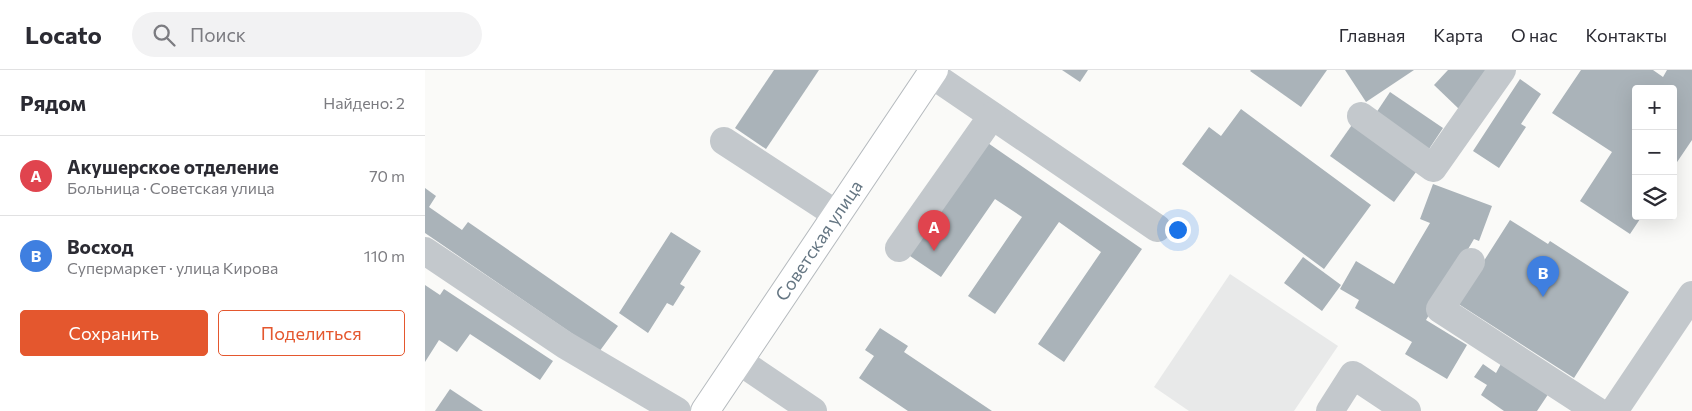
<!DOCTYPE html>
<html lang="ru">
<head>
<meta charset="utf-8">
<style>
	:root { --surface:#fff; --page:#f2f2f3; --text:#2b2b33; --muted:#7c7c81; --line:#e1e1e2; --accent:#e4572e }
	body { margin:0; font-family:Commissioner,sans-serif; background:var(--page); color:var(--text) }
	.controls { position:absolute; right:15px; top:15px; display:grid; overflow:hidden; border-radius:5px; box-shadow:0 5px 20px #0002 }
	.controls button { width:45px; height:45px; display:grid; place-items:center; padding:0; border:0; border-bottom:1px solid var(--line); background:var(--surface); color:var(--text); font:25px sans-serif }
	.you { position:absolute; left:752px; top:159px; width:18px; height:18px; margin:-12px; border:4px solid #fff; border-radius:50%; background:#1a73e8; box-shadow:0 0 0 8px #1a73e833 }
	.badge { display:grid; place-items:center; width:32px; height:32px; border-radius:50%; background:var(--accent); color:#fff; font-size:16px; font-weight:700 }
	.pin { position:absolute; translate:-50% -41px; filter:drop-shadow(0 1px 2px #0008) }
	.pin::after { content:''; position:absolute; top:26px; width:18px; height:15px; background:inherit; clip-path:polygon(0 0,100% 0,50% 100%) }
	.list { margin:0; padding:0; list-style:none }
	h2 { display:flex; justify-content:space-between; align-items:center; height:65px; margin:0; padding:0 20px; font-size:21px }
	h2 small { font-size:16px; font-weight:400; color:var(--muted) }
	.list li { display:grid; grid-template-columns:32px 1fr auto; gap:15px; align-items:center; box-sizing:border-box; height:80px; padding:0 20px; border-top:1px solid var(--line) }
	.list b { display:block; font-size:19px; white-space:nowrap }
	.list p { margin:0; font-size:16px; white-space:nowrap; color:var(--muted) }
	.list em { font-size:16px; font-style:normal; color:var(--muted) }
	.actions { display:flex; gap:10px; padding:15px 20px }
	.actions a { flex:1; padding:11px 0; border:1px solid var(--accent); border-radius:5px; text-align:center; font-size:18px; color:var(--accent) }
	.actions .main { background:var(--accent); color:#fff }
	.icon { flex:none; width:28px; height:28px; fill:none; stroke:currentColor; stroke-width:2; stroke-linecap:round; stroke-linejoin:round }
	.map { position:relative; flex:none; width:1267px; height:341px; overflow:hidden }
	header { display:flex; align-items:center; gap:30px; box-sizing:border-box; height:70px; padding:0 25px; background:var(--surface); border-bottom:1px solid var(--line) }
	header strong { font-size:24px }
	nav { display:flex; gap:28px; margin-inline-start:auto; font-size:18px }
	.search { width:350px; height:45px; background:var(--page); display:flex; align-items:center; gap:12px; box-sizing:border-box; padding:0 18px; border-radius:28px; color:var(--muted); font-size:19px }
	main { display:flex }
	aside { flex:1; background:var(--surface) }
	.map>svg:first-child { display:block }
</style>
</head>
<body>
<header>
<strong>Locato</strong>
<div class="search"><svg class="icon" aria-label="search" viewBox="0 0 24 24"><circle cx="10" cy="10" r="6"/><path d="M15 15l6 6"/></svg>Поиск</div>
<nav><a>Главная</a><a>Карта</a><a>О нас</a><a>Контакты</a></nav>
</header>
<main>
<aside>
<h2>Рядом<small>Найдено: 2</small></h2>
<ul class="list">
<li><span class="badge" style="background:#e0444e">A</span><div><b>Акушерское отделение</b><p>Больница · Советская улица</p></div><em>70 m</em></li>
<li><span class="badge" style="background:#3f7fe0">B</span><div><b>Восход</b><p>Супермаркет · улица Кирова</p></div><em>110 m</em></li>
</ul>
<div class="actions"><a class="main">Сохранить</a><a>Поделиться</a></div>
</aside>
<div class="map">
<svg width="1267" height="341" viewBox="0 0 1267 341">
	<rect width="100%" height="100%" fill="#fafaf8"/>
	<polygon fill="#e8e9e9" points="805,204 913,276 869,341 764,341 729,317"/>
	<g fill="#aab3b9">
		<polygon points="349,0 394,0 341,79 310,58"/>
		<polygon points="637,0 663,0 655,12"/>
		<polygon points="826,0 902,0 876,37 825,1"/>
		<polygon points="920,0 989,0 941,32"/>
		<polygon points="1023,0 1071,0 1034,39 1009,15"/>
		<polygon points="1156,0 1228,0 1238,7 1242,0 1267,0 1267,70 1248,98 1248,19 1211,19 1211,146 1217,146 1205,164 1155,131 1187,82 1127,43"/>
		<polygon points="1095,9 1116,24 1096,54 1101,57 1074,98 1048,81"/>
		<polygon points="965,22 1018,58 1004,79 951,43"/>
		<polygon points="816,39 946,135 899,199 757,94 784,57 796,66"/>
		<polygon points="929,52 994,98 969,132 905,86"/>
		<polygon points="560,71 717,179 639,292 613,274 676,182 634,152 570,244 543,226 597,147 570,129 516,207 482,184"/>
		<polygon points="1008,114 1067,136 1054,171 1049,169 1001,250 1042,275 1022,309 980,284 987,272 930,238 934,230 915,219 931,191 969,214 1005,153 995,149"/>
		<polygon points="0,118 11,126 4,137 37,160 43,152 193,256 174,282 0,163"/>
		<polygon points="1085,150 1123,174 1125,171 1204,222 1149,308 1032,233"/>
		<polygon points="246,162 276,181 255,214 260,217 248,236 242,233 223,263 194,243"/>
		<polygon points="878,187 916,215 897,241 859,213"/>
		<polygon points="0,215 15,225 19,219 128,291 115,310 45,264 32,282 14,270 0,292"/>
		<polygon points="455,258 483,276 479,282 567,341 483,341 434,308 449,286 440,280"/>
		<polygon points="1077,292 1124,323 1112,341 1079,341 1056,325 1062,315 1049,307 1058,294 1071,303"/>
		<polygon points="25,319 58,341 10,341"/>
	</g>
	<g fill="none" stroke-linecap="round" stroke-linejoin="round">
		<g stroke="#b5babe" stroke-width="30">
			<g id="major">
				<path id="s1" d="M280,341L509,0"/>
			</g>
		</g>
		<g stroke="#c3c8cc" stroke-width="28">
			<polyline points="506,4 732,158"/>
			<polyline points="936,46 1008,98 1077,0"/>
			<polyline points="299,71 411,144"/>
			<polyline points="474,178 567,46"/>
			<polyline points="0,181 140,275 252,341"/>
			<polyline points="1046,192 1015,239 1172,341"/>
			<polyline points="314,291 388,341"/>
			<polyline points="905,341 928,305 982,341"/>
			<polyline points="1189,341 1267,225"/>
		</g>
		<use href="#major" stroke="#fff" stroke-width="28"/>
	</g>
	<g text-anchor="middle" stroke-width="5" stroke-linejoin="round" paint-order="stroke">
		<g font-size="18" fill="#657683" stroke="#fff">
			<text dy="6" stroke="none"><textPath href="#s1" startOffset="205">Советская улица</textPath></text>
		</g>
	</g>
</svg>
<div class="controls">
<button>+</button>
<button>−</button>
<button><svg class="icon" aria-label="layers" viewBox="0 0 24 24"><path d="M12 4l9 5-9 5-9-5zM3 14l9 5 9-5"/></svg></button>
</div>
<div class="you"></div>
<div class="pin badge" style="left:509px;top:181px;background:#e0444e">A</div>
<div class="pin badge" style="left:1118px;top:227px;background:#3f7fe0">B</div>
</div>
</main>
</body>
</html>
